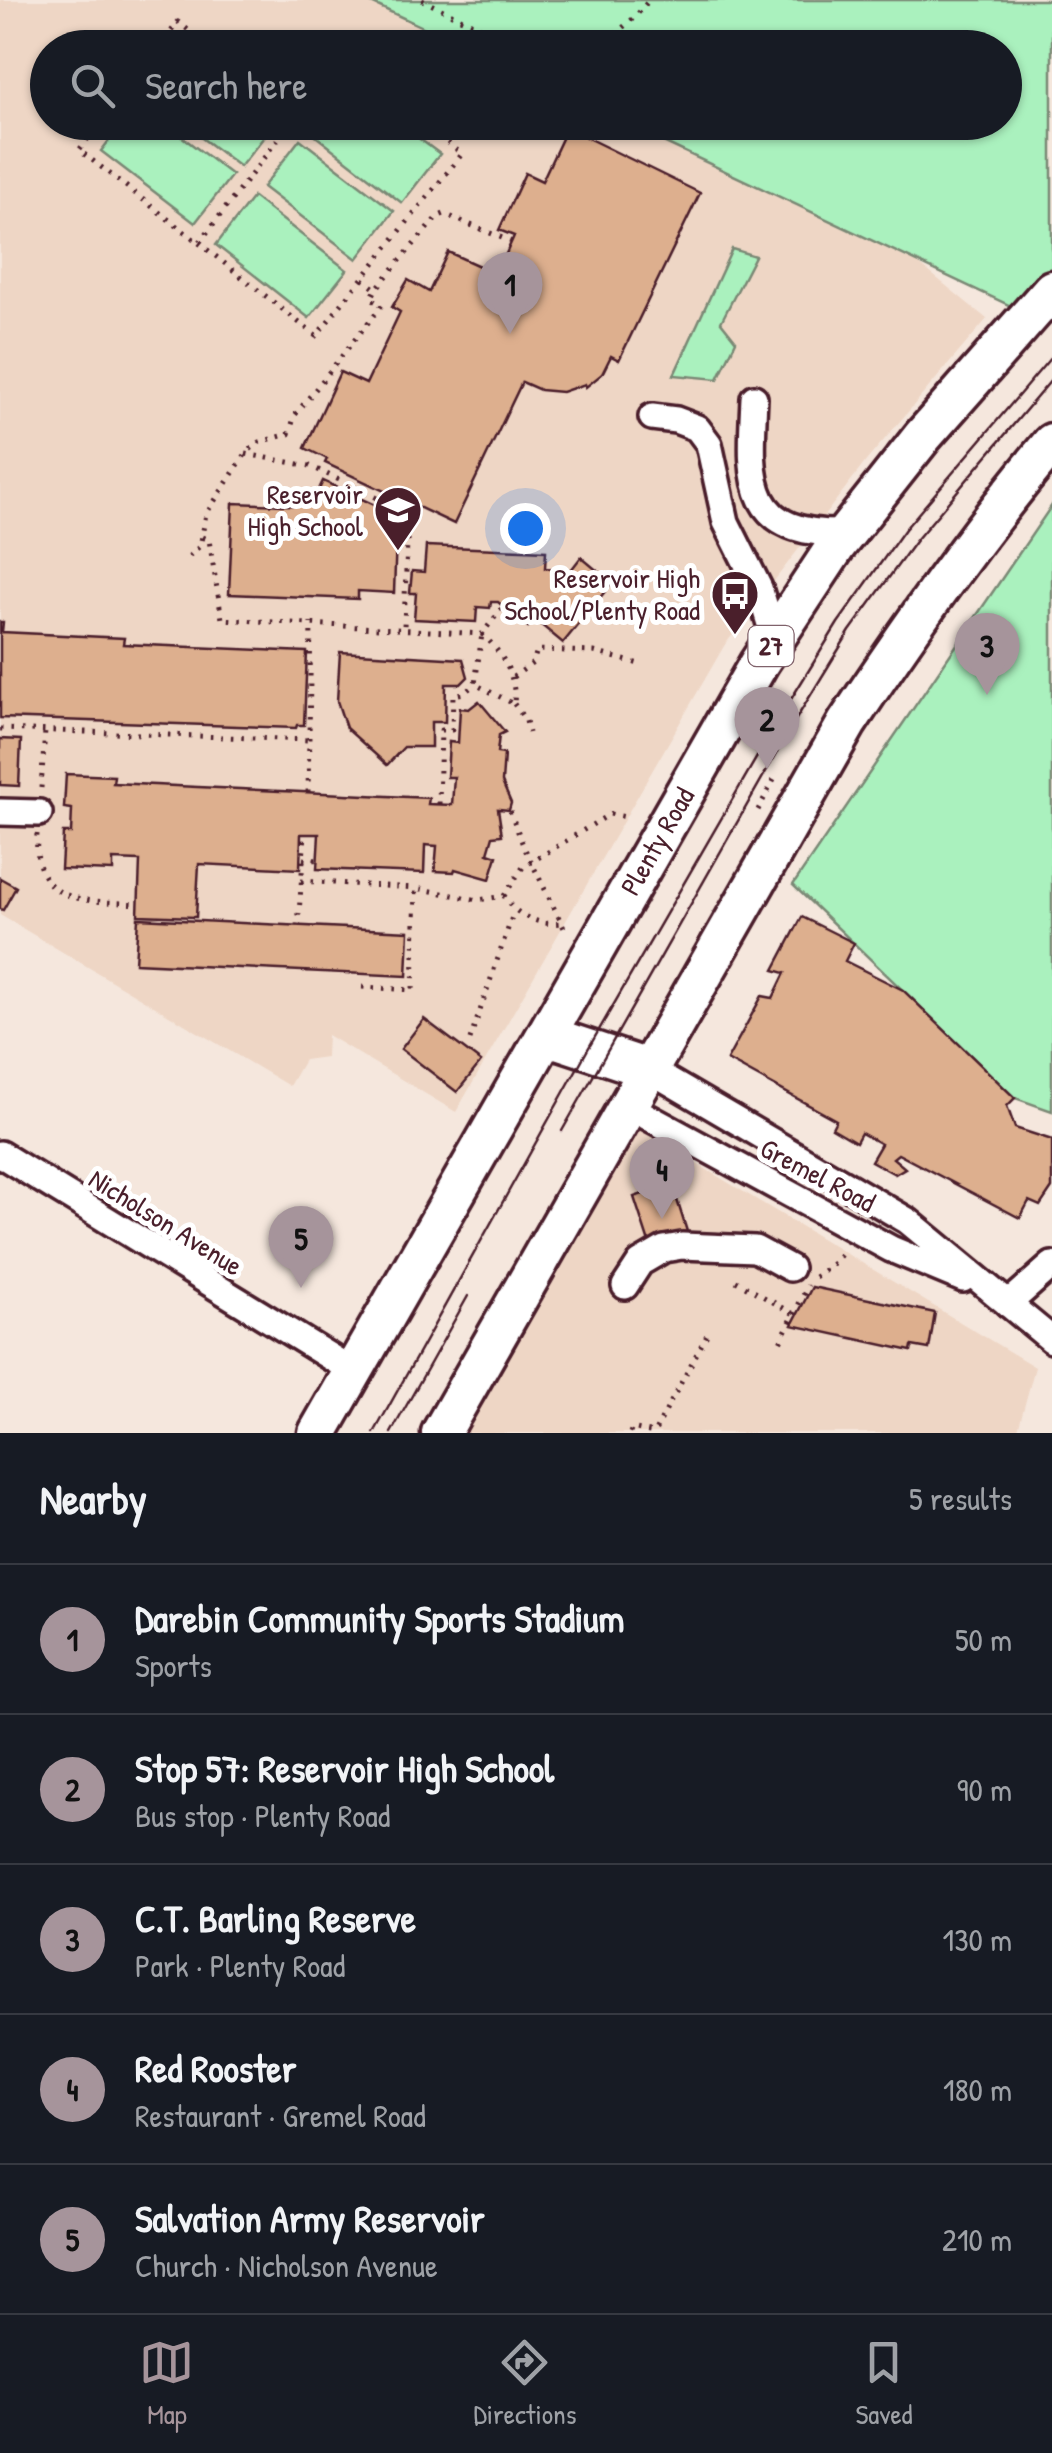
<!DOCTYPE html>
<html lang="en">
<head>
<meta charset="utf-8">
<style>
	:root { --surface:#171b24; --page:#20242c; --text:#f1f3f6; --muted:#9ea1a6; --line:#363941; --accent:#a6949b }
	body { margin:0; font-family:"Patrick Hand",sans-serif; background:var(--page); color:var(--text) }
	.you { position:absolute; left:525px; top:528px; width:35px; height:35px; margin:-25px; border:8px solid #fff; border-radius:50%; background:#1a73e8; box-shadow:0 0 0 15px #1a73e833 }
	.badge { display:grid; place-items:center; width:65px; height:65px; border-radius:50%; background:var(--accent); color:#111; font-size:32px; font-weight:700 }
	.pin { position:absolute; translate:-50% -82px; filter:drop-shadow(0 2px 5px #0008) }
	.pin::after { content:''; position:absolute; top:52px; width:35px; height:30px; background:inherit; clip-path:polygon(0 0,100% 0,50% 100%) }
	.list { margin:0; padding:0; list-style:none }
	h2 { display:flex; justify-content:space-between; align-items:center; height:130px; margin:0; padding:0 40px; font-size:42px }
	h2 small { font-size:32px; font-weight:400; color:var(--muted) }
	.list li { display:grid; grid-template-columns:65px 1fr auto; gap:30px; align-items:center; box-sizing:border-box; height:150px; padding:0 40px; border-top:2px solid var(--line) }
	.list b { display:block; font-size:38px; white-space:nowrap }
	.list p { margin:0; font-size:32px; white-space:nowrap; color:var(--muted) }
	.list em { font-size:32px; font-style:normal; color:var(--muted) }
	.icon { flex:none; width:55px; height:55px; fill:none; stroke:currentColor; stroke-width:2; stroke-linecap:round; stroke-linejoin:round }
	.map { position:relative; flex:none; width:1052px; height:1433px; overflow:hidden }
	.search { position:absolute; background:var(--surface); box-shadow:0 2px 8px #0004; left:30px; right:30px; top:30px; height:110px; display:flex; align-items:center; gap:25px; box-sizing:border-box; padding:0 35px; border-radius:55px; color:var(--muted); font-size:38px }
	.sheet { height:880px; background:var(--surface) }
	nav { display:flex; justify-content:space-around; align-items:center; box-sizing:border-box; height:140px; border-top:2px solid var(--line); background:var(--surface); font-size:28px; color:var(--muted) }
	nav a { display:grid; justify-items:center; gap:5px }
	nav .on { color:var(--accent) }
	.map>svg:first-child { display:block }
</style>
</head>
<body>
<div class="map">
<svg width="1052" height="1433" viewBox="0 0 1052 1433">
	<rect width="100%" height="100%" fill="#f5e7dd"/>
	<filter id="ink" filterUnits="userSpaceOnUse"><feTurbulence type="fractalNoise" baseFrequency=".01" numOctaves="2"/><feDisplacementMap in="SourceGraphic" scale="20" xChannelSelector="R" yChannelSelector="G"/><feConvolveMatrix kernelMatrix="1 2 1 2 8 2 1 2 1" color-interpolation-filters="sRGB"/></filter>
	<g filter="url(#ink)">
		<g fill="#eed6c5">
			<polygon points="0,0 378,0 481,47 48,48 48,122 746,123 987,319 867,460 724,646 456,1112 327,1035 326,1057 304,1060 289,1086 0,915"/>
			<polygon points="639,1129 1035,1367 1017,1433 465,1433"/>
		</g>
		<g fill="#aaf1be" stroke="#7a8874" stroke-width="2.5">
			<polygon points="365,0 1052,0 1052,289 1030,315 623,123 1004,122 1004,48 465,47"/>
			<polygon points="123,123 164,123 232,175 195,223 101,151"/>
			<polygon points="182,123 275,123 240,167"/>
			<polygon points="314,123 398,123 440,154 402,203 308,130"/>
			<polygon points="300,139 394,211 357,259 263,187"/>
			<polygon points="253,197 347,270 309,318 216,245"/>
			<polygon points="732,249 755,256 721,322 736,341 718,379 674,375"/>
			<polygon points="1052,505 1052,1111 1015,1098 793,885"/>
		</g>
		<g fill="#ddaf8e" stroke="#4a1f2b" stroke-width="2.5">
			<polygon points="567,128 700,193 619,360 611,356 602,374 586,387 585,384 562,392 540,390 522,382 454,524 325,463 327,459 305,448 340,372 366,384 400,312 392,307 408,280 429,292 448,252 497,274 514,236 499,230 525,173 542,181"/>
			<polygon points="323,481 390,512 389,535 396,535 394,593 358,591 358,599 229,594 233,503 311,506"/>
			<polygon points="426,546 546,551 545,568 571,570 581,557 612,583 563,643 534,619 528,627 498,602 491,602 490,608 477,607 476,622 414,619 416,593 410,593 412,571 424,572"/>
			<polygon points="0,622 3,622 2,632 124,638 123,644 307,652 304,725 297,725 296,728 0,718"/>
			<polygon points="340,652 463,659 468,677 461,684 446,684 445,722 431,722 431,747 404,747 387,765 346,728 337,701"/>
			<polygon points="479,701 505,732 499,735 497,753 504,754 502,782 511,803 509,810 498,809 502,835 493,836 488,853 497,856 490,879 455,869 454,872 435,871 437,846 425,845 424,873 317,869 319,834 301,834 300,869 199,864 196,917 138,915 140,861 113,860 113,871 61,869 63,833 71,833 72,809 64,808 66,774 114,776 113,783 429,798 428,804 452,805 454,777 447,777 449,742 458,743 460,708 469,709"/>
			<polygon points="0,739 21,740 19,786 0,785"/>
			<polygon points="0,878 16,887 3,910 0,909"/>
			<polygon points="802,917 854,943 845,961 903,990 1015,1098 1007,1106 1015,1128 1052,1140 1052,1188 1040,1206 1029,1201 1020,1218 898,1154 893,1158 905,1168 895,1174 871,1161 881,1144 861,1133 856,1142 832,1128 836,1120 727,1060 762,996 773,998 785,973 774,970"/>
			<polygon points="138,918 409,931 407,976 135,963"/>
			<polygon points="424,1019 481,1062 457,1092 401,1049"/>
			<polygon points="672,1184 690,1241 652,1252 634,1197"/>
			<polygon points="812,1287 935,1313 929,1349 912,1346 911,1351 792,1325"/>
		</g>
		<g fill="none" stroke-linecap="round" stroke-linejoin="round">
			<g stroke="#4a1f2b" stroke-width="32">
				<g id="minor">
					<path d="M754,398C750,480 744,536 847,533"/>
					<polyline points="652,417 676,420 697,428 709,444 726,522 759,588 775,640"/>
					<polyline points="0,812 39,813"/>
					<polyline points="648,1069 908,1221 1052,1340"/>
					<polyline points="626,1105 891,1249 963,1279"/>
					<polyline points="0,1154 353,1371"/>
					<polyline points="625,1286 640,1263 664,1249 682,1246 755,1249 790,1268"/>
					<polyline points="1008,1304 1052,1265"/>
				</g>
			</g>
			<g stroke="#4a1f2b" stroke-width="45">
				<g id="highway">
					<polyline points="548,1036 648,1069"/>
					<path id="s1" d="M318,1433L759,663L836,546L923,436L1052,290"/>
					<path d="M441,1433L847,723C911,626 977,532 1052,443"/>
				</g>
			</g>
			<g stroke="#4a1f2b" stroke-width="5" stroke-dasharray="2.5 8" stroke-linecap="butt">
				<polyline points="422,0 524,48"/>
				<polyline points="159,48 178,22 211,48"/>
				<polyline points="599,48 635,17 649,0"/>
				<polyline points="101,122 79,150 199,243 291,122"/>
				<polyline points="199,243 316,336 462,154 422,122"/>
				<polyline points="363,279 376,289 437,217 444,214 512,242"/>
				<polyline points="246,454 310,466 408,513 404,627"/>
				<polyline points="202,537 209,540 222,619 482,634 503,607"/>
				<polyline points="189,556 200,546 206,514 247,452 260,442 289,434 295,415 382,305 371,299 376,289"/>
				<path d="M482,634C502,652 517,677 514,704L475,684Z"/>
				<polyline points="513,677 533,663 537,650 594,652 643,665"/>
				<polyline points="514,704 526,721 529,733"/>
				<polyline points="0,729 310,740"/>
				<polyline points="41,788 45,731"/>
				<polyline points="308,792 311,623"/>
				<polyline points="439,804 441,730 452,730 453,695 464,693 475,684"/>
				<polyline points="758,810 775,778"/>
				<polyline points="510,811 523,845 566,932"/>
				<path d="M37,834C32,906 85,900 138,904"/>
				<polyline points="303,859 318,860"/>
				<polyline points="301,881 416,888"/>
				<polyline points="504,896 523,867 533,861 610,814 630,818"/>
				<polyline points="298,926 305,834"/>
				<path d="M362,987L413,990L416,888L478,900L504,896C515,916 539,926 562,923"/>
				<polyline points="470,1040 514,911"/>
				<polyline points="815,1277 835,1262 844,1251"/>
				<polyline points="736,1281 794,1314 780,1342"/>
				<polyline points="794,1314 808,1285"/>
				<polyline points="630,1433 632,1428 654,1433 710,1329"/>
			</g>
			<use href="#minor" stroke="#fff" stroke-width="25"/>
			<use href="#highway" stroke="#fff" stroke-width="38"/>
			<g stroke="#4a1f2b" stroke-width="2.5">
				<polyline points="562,1131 793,724 850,631 917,539 1052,379"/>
				<polyline points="374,1433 588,1049 780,717 838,623 905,529 1052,356"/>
				<polyline points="391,1433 468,1296"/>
			</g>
		</g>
	</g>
	<defs>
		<g id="school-pin" transform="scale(2.5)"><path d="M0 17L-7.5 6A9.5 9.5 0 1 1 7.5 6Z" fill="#4a1f2b" stroke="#fff"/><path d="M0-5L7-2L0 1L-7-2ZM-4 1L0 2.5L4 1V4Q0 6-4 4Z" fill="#fff"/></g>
		<g id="bus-pin" transform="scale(2.5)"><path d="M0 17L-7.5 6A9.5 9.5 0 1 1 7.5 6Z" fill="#4a1f2b" stroke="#fff"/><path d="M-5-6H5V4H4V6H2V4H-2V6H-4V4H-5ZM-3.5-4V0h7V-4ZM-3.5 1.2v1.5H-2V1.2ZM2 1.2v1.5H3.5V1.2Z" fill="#fff"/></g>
	</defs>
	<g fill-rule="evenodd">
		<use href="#school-pin" x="398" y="510"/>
		<use href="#bus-pin" x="735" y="594"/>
	</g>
	<g text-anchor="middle" stroke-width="10" stroke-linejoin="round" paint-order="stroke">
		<rect fill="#fff" stroke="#80626b" stroke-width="2.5" x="748.5" y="626" width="45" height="40" rx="8"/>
		<g font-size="25" font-weight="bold" fill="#4a1f2b">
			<text x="771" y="655">27</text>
		</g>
		<g font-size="28" fill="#4a1f2b" stroke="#fff" text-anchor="end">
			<text x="363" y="504">Reservoir<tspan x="363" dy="32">High School</tspan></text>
			<text x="700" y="588">Reservoir High<tspan x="700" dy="32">School/Plenty Road</tspan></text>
		</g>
		<g font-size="28" fill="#4a1f2b" stroke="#fff">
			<text dy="10" stroke="none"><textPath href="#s1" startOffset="682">Plenty Road</textPath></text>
			<text transform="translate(818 1175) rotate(28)" y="10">Gremel Road</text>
			<text transform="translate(166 1222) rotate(32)" y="10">Nicholson Avenue</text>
		</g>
	</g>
</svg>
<div class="you"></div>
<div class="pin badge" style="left:510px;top:334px">1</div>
<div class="pin badge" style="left:767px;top:769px">2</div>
<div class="pin badge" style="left:987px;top:695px">3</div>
<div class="pin badge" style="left:662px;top:1219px">4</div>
<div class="pin badge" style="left:301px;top:1288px">5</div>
<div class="search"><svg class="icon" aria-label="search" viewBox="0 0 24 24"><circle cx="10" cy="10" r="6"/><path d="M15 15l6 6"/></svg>Search here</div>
</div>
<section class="sheet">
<h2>Nearby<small>5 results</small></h2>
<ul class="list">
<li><span class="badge">1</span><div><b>Darebin Community Sports Stadium</b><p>Sports</p></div><em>50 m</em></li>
<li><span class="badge">2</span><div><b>Stop 57: Reservoir High School</b><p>Bus stop · Plenty Road</p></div><em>90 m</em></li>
<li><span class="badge">3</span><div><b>C.T. Barling Reserve</b><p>Park · Plenty Road</p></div><em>130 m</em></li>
<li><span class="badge">4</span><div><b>Red Rooster</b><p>Restaurant · Gremel Road</p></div><em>180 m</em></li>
<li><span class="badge">5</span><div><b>Salvation Army Reservoir</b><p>Church · Nicholson Avenue</p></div><em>210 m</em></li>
</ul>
</section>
<nav>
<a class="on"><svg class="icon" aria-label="map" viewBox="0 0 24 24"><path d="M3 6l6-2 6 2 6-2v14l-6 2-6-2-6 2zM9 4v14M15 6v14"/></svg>Map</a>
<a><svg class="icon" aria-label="directions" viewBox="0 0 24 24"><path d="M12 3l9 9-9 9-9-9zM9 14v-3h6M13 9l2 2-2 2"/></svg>Directions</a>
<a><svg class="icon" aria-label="saved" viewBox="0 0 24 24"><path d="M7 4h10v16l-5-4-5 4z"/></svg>Saved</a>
</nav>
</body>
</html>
